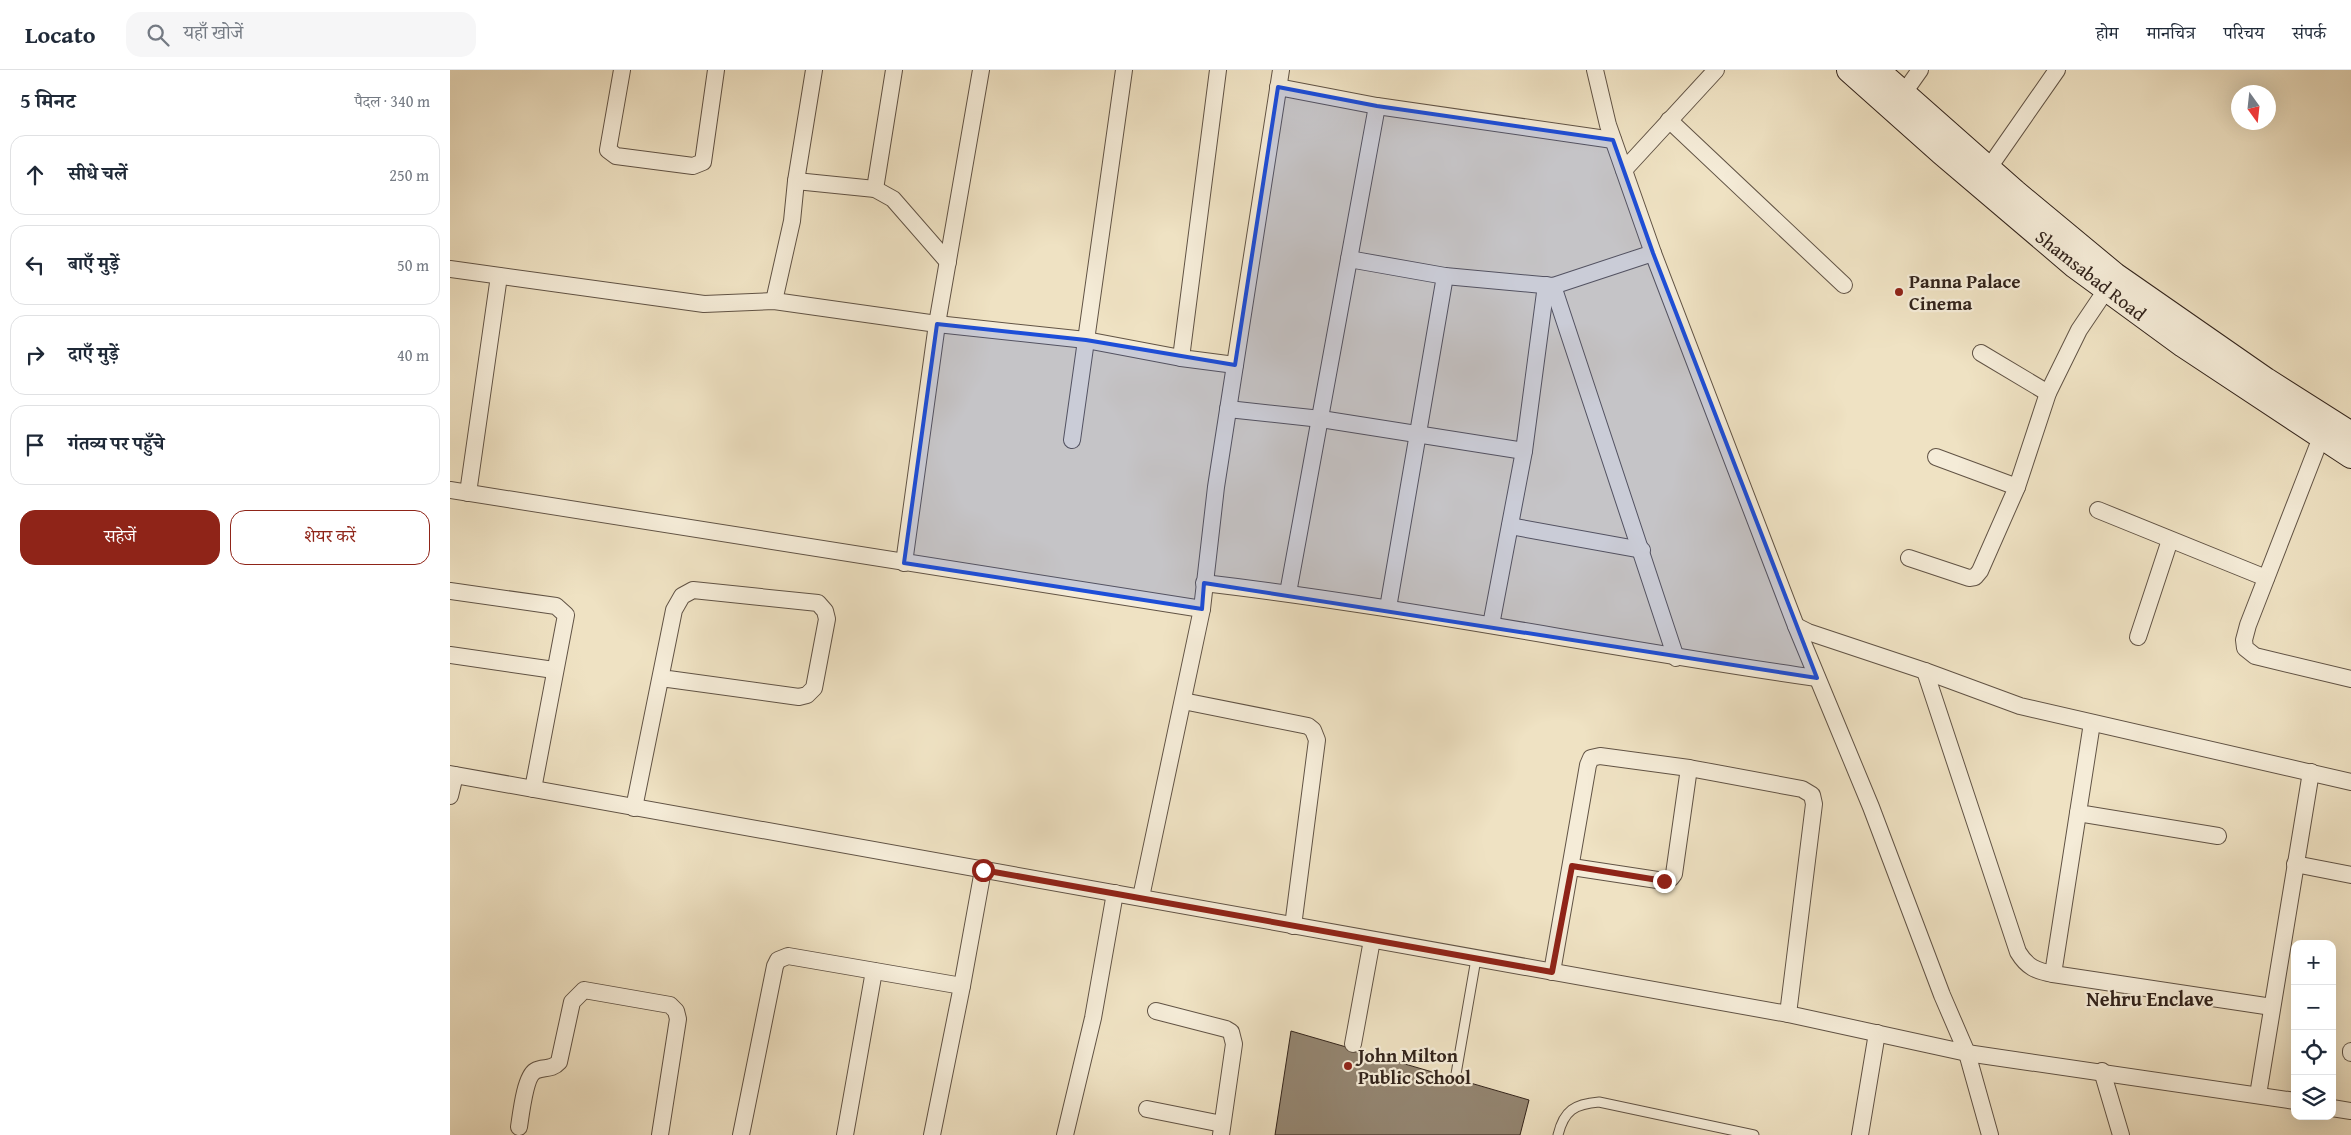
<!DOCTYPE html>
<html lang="hi">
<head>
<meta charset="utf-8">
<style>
	:root { --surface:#fff; --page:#f6f6f7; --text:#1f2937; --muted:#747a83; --line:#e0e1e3; --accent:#8f2418 }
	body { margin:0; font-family:"Gentium Book Plus","Noto Serif Devanagari",serif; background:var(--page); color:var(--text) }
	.controls { position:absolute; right:15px; bottom:15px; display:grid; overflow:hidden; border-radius:10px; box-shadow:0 5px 20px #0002 }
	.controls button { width:45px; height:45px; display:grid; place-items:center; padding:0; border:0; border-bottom:1px solid var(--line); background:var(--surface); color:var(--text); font:25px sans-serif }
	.compass { position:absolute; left:1781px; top:15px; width:45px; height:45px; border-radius:50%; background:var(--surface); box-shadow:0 5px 20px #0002; rotate:165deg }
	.stop { position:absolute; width:15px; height:15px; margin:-11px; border:4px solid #8f2418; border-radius:50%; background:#fff }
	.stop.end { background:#8f2418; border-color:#fff; box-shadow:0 1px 5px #0008 }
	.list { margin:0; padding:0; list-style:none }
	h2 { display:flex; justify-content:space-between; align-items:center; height:65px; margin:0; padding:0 20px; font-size:21px }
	h2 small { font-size:16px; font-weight:400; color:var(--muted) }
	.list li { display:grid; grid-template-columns:32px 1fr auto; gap:15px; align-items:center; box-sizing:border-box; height:80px; margin:0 10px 10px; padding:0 10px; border:1px solid var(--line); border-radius:15px }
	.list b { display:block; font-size:19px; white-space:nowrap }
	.list em { font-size:16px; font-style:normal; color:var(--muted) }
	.actions { display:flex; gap:10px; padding:15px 20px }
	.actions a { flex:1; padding:11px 0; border:1px solid var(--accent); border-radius:15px; text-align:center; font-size:18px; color:var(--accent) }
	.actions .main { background:var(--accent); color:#fff }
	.icon { flex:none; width:28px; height:28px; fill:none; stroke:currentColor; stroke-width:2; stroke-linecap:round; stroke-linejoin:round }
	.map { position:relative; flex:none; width:1901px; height:1065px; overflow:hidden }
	header { display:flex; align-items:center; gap:30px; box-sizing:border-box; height:70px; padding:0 25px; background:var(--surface); border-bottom:1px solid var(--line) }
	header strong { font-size:24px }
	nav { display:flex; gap:28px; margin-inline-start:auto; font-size:18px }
	.search { width:350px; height:45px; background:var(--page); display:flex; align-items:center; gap:12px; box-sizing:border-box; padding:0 18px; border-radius:15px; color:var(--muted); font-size:19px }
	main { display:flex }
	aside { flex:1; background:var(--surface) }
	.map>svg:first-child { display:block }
</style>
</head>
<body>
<header>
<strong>Locato</strong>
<div class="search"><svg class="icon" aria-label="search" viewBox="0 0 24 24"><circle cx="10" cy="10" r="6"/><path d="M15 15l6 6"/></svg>यहाँ खोजें</div>
<nav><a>होम</a><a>मानचित्र</a><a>परिचय</a><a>संपर्क</a></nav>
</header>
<main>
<aside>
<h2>5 मिनट<small>पैदल · 340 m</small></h2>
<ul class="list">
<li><svg class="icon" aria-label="ahead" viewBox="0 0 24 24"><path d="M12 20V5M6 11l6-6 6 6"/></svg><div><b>सीधे चलें</b></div><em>250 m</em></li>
<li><svg class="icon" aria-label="left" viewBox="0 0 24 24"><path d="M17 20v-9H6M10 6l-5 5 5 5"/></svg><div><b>बाएँ मुड़ें</b></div><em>50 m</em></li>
<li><svg class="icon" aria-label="right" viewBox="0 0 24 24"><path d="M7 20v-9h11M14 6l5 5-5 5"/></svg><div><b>दाएँ मुड़ें</b></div><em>40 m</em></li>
<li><svg class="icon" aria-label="arrive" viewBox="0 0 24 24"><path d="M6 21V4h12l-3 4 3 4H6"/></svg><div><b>गंतव्य पर पहुँचे</b></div></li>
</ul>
<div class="actions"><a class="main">सहेजें</a><a>शेयर करें</a></div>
</aside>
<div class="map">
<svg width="1901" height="1065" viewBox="0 0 1901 1065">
	<rect width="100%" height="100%" fill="#efe2c3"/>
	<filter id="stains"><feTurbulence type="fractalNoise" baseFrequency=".004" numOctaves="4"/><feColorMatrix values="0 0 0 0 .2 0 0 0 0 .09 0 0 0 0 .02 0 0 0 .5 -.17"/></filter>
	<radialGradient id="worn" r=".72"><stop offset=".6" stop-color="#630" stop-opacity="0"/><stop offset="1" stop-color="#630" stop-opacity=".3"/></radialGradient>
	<polygon fill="#948672" stroke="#32231b" points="841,961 1079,1030 1070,1065 825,1065"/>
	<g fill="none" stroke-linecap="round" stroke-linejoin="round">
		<g stroke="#615345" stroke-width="11">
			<g id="lane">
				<polyline points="1006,1004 1026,889"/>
				<path d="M1108,1065C1114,1040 1125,1034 1149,1032L1304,1065"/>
			</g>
		</g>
		<g stroke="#615345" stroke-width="18">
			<g id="street">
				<polyline points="172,0 158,80 166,86 243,96 253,92 266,0"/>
				<polyline points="768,0 731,288 785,295"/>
				<polyline points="1145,0 1158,55 1203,183 1346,556 1421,737 1492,925 1517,983 1540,1065"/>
				<polyline points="828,17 927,36 1163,70"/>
				<polyline points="1453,24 1470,0"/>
				<polyline points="1219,50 1394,215"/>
				<polyline points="1538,99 1607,0"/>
				<polyline points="1174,100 1266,0"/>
				<polyline points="346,111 425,119 443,129 498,192"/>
				<polyline points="425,119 444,0"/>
				<polyline points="899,189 995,206 1103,216 1203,183"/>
				<polyline points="0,199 254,234 324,231 487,254 636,270 731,288"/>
				<polyline points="1103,216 1226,588"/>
				<polyline points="324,231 342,151 346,111 364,0"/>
				<polyline points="1531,283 1598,323"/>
				<polyline points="778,339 871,349 1074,381"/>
				<polyline points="1875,357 1798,555 1794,570 1795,578 1805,586 1901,609"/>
				<polyline points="622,370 674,0"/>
				<polyline points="1486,387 1567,417"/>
				<polyline points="0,420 752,539"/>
				<polyline points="18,423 49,206"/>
				<polyline points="1648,440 1816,508"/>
				<polyline points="1060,456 1192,480"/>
				<polyline points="1459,488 1519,508 1525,507 1530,501 1567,417 1598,323 1629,260 1656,220"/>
				<polyline points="454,493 487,254 531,0"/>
				<path d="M754,513C959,537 1162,579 1367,608"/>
				<polyline points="0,521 106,536 116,545 83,719"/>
				<polyline points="838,523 927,36"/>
				<polyline points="938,538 995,206"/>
				<polyline points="1041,555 1074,381 1096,215"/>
				<polyline points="1346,556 1358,562 1475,601 1570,636 1901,712"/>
				<polyline points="1688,567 1720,470"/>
				<polyline points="0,585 104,600"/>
				<path d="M1475,601L1568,882C1577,897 1586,901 1603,904L1822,937"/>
				<polyline points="733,631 858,656 863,660 867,670 843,856"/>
				<polyline points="1642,653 1628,743 1768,766"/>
				<polyline points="0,704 1338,944 1517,983 1845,1031"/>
				<polyline points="0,726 5,705"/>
				<polyline points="184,738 224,540 232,526 243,520 368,533 375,541 377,549 364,618 357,625 349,627 211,608"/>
				<polyline points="1845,794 1901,805"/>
				<polyline points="1122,797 1214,811 1221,808 1224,804 1239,698"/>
				<polyline points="691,827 752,539 766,417 831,0"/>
				<polyline points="1102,902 1138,695 1141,688 1150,686 1239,698 1352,719 1362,725 1364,734 1338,944"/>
				<polyline points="1603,904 1628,743"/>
				<polyline points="706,941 776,959 781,962 784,974 771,1065"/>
				<polyline points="903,974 922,870"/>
				<polyline points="1901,983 1901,981"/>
				<polyline points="1652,1001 1671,1065"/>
				<polyline points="1808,1025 1861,702"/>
				<polyline points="1882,1038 1901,1041"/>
				<polyline points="697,1039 772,1054"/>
				<path d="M69,1057C71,1044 75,1007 85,1001C93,996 101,1001 109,992L122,932L134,920L220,935L226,941L228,949L210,1065"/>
				<polyline points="291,1065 325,896 328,890 338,886 512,916"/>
				<polyline points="395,1065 424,901"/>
				<polyline points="482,1065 512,916 533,800"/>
				<polyline points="615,1065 643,948 665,823"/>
				<polyline points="1410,1065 1427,963"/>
			</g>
		</g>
		<g stroke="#32231b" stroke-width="26">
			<g id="secondary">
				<polyline points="1399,0 1491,82 1625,196 1733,275 1901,386"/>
				<polyline points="1427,0 1565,122 1665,205 1816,310 1901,364"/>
			</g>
		</g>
		<use href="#lane" stroke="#f5ecd8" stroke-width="9"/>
		<use href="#street" stroke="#f5ecd8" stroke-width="16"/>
		<use href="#secondary" stroke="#f5ecd8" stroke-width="24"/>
	</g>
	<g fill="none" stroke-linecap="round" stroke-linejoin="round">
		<polyline stroke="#8f2418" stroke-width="6" points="533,800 1102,902 1122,796 1214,811"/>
	</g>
	<path fill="#1d4ed8" fill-opacity="0.2" stroke="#1d4ed8" stroke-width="4" stroke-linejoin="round" d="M828,17L927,36L1163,70L1203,183L1367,608L754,513L752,539L454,493L487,254L636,270L785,295Z"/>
	<g fill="#8f2418" stroke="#f5ecd8" stroke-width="2">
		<circle cx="1449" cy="222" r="5"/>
		<circle cx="898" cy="996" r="5"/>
	</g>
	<g text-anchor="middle" stroke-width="4.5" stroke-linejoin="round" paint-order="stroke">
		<g font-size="19" fill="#32231b" stroke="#f5ecd8">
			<text transform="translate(1641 205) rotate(38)" y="7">Shamsabad Road</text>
		</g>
		<g font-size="19" font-weight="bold" fill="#32231b" stroke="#f5ecd8" text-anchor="start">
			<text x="1459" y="218">Panna Palace<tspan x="1459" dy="22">Cinema</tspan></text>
			<text x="908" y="992">John Milton<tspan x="908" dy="22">Public School</tspan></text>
		</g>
		<g font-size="20" font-weight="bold" fill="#32231b" stroke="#f5ecd8">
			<text x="1700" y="936">Nehru Enclave</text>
		</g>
	</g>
	<rect width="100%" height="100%" filter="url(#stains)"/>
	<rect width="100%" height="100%" fill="url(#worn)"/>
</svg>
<div class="controls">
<button>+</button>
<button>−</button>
<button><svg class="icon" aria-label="locate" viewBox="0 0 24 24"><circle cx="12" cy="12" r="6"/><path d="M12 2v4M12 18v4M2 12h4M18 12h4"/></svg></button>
<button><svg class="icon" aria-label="layers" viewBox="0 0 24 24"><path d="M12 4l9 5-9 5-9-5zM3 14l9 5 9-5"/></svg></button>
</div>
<svg class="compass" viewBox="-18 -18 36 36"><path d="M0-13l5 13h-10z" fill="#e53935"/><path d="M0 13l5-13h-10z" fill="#747a83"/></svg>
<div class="stop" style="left:533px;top:800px"></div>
<div class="stop end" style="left:1214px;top:811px"></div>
</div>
</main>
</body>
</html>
